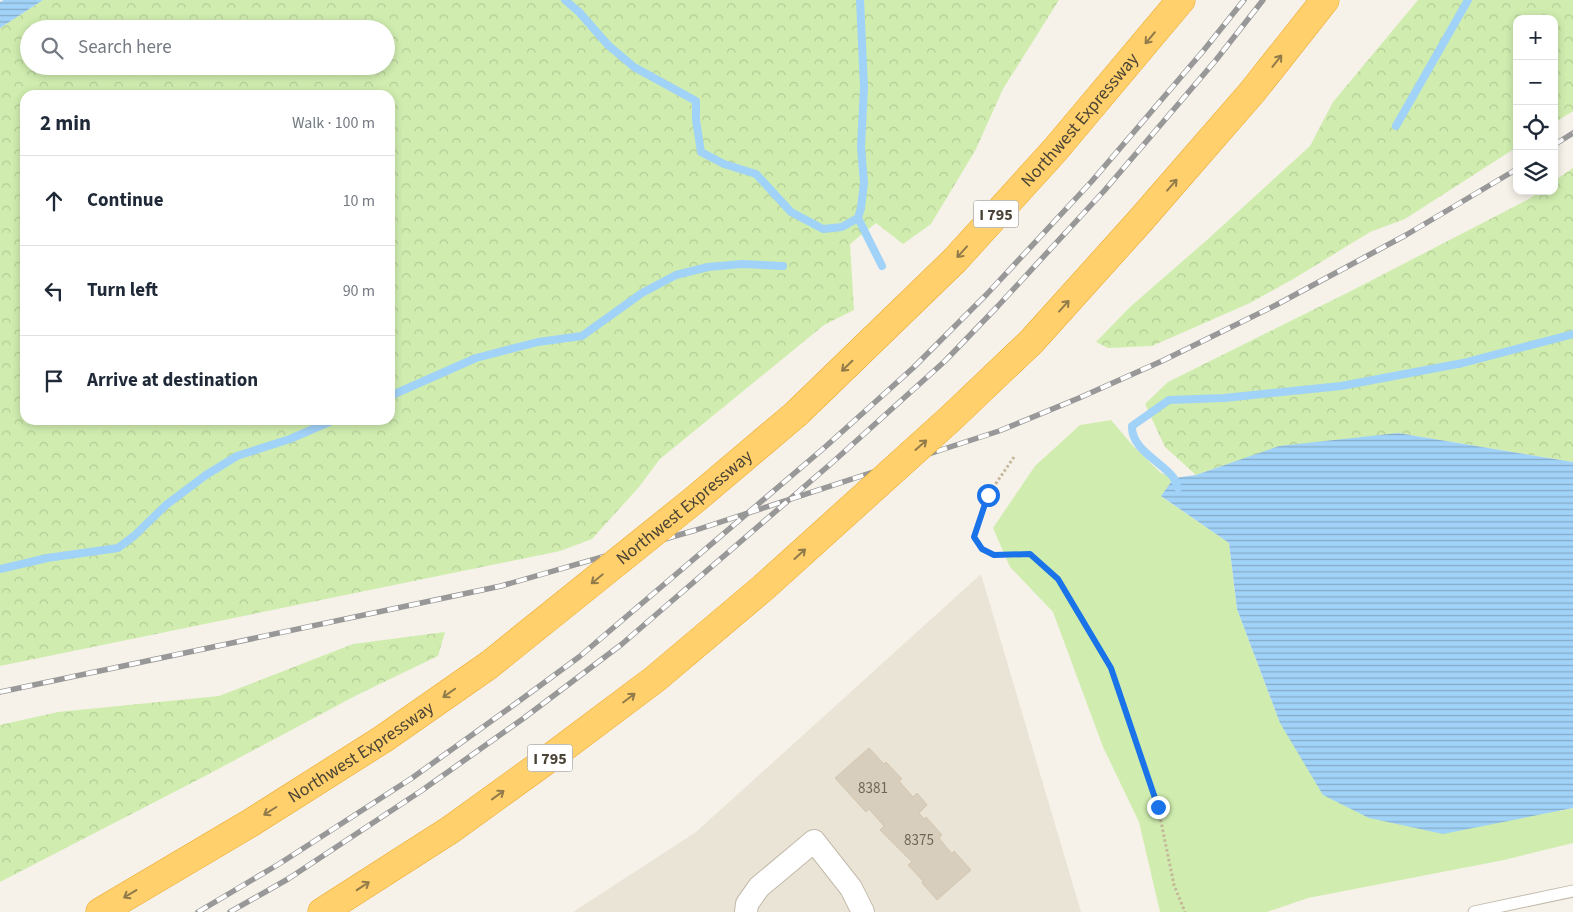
<!DOCTYPE html>
<html lang="en">
<head>
<meta charset="utf-8">
<style>
	:root { --surface:#fff; --page:#f2f2f3; --text:#1f2937; --muted:#747a83; --line:#e0e1e3 }
	body { margin:0; font-family:"Source Sans 3",sans-serif; background:var(--page); color:var(--text) }
	.controls { position:absolute; right:15px; top:15px; display:grid; overflow:hidden; border-radius:10px; box-shadow:0 2px 8px #0003 }
	.controls button { width:45px; height:45px; display:grid; place-items:center; padding:0; border:0; border-bottom:1px solid var(--line); background:var(--surface); color:var(--text); font:25px sans-serif }
	.stop { position:absolute; width:15px; height:15px; margin:-11px; border:4px solid #1a73e8; border-radius:50%; background:#fff }
	.stop.end { background:#1a73e8; border-color:#fff; box-shadow:0 1px 5px #0008 }
	.list { margin:0; padding:0; list-style:none }
	h2 { display:flex; justify-content:space-between; align-items:center; height:65px; margin:0; padding:0 20px; font-size:21px }
	h2 small { font-size:16px; font-weight:400; color:var(--muted) }
	.list li { display:grid; grid-template-columns:32px 1fr auto; gap:15px; align-items:center; box-sizing:border-box; height:90px; padding:0 20px; border-top:1px solid var(--line) }
	.list b { display:block; font-size:19px; white-space:nowrap }
	.list em { font-size:16px; font-style:normal; color:var(--muted) }
	.icon { flex:none; width:28px; height:28px; fill:none; stroke:currentColor; stroke-width:2; stroke-linecap:round; stroke-linejoin:round }
	.map { position:relative; flex:none; width:1573px; height:912px; overflow:hidden }
	.search { position:absolute; background:var(--surface); box-shadow:0 2px 8px #0003; left:20px; top:20px; width:375px; height:55px; display:flex; align-items:center; gap:12px; box-sizing:border-box; padding:0 18px; border-radius:28px; color:var(--muted); font-size:19px }
	.panel { position:absolute; background:var(--surface); box-shadow:0 2px 8px #0003; left:20px; top:90px; width:375px; height:335px; border-radius:15px }
	.map>svg:first-child { display:block }
</style>
</head>
<body>
<div class="map">
<svg width="1573" height="912" viewBox="0 0 1573 912">
	<defs>
		<pattern id="forest-crowns" width="20" height="18" patternUnits="userSpaceOnUse" patternTransform="scale(1.25)"><rect width="20" height="18" fill="#d0edaf"/><path d="M2 6a3 3 0 1 1 6 0M12 15a3 3 0 1 1 6 0" fill="none" stroke="#b4cc97"/></pattern>
		<pattern id="water-rules" width="6" height="5" patternUnits="userSpaceOnUse" patternTransform="scale(1.25)"><rect width="6" height="5" fill="#a1d2f7"/><path d="M0 2.5h6" fill="none" stroke="#85acc9"/></pattern>
	</defs>
	<rect width="100%" height="100%" fill="#f6f2e9"/>
	<polygon fill="#eae4d6" points="981,574 1081,912 573,912 696,832"/>
	<polygon fill="#d0edaf" points="1111,420 1134,447 1161,473 1174,478 1162,497 1229,543 1237,609 1280,723 1560,811 1573,808 1573,843 1504,860 1308,898 1267,912 1160,912 1139,822 1103,747 1053,612 1010,567 993,528 1035,466 1080,425"/>
	<g fill="url(#forest-crowns)" fill-rule="evenodd">
		<path d="M43,0H1059L1003,89L975,151L931,224L903,244L876,223L850,244L854,310L824,325L660,459L639,487L592,539L560,551L0,666V28ZM29,29H386V66H29ZM25,95H390V420H25Z"/>
		<polygon points="1418,0 1573,0 1573,111 1554,123 1554,19 1517,19 1517,147 1405,219 1370,232 1295,278 1250,303 1152,346 1108,348 1096,342 1130,307 1208,239 1310,146 1333,102"/>
		<polygon points="1573,168 1573,462 1398,433 1222,466 1196,475 1165,447 1145,404 1168,382 1351,291 1529,199 1540,191 1554,191 1554,181"/>
		<polygon points="445,632 438,656 357,695 207,775 0,882 0,725 58,712 219,696 353,644"/>
	</g>
	<g fill="url(#water-rules)">
		<polygon points="4,0 43,0 0,28 0,2"/>
		<polygon points="1398,433 1573,462 1573,808 1443,834 1369,818 1323,795 1280,723 1237,609 1229,543 1161,496 1174,478 1196,475 1279,446"/>
	</g>
	<g fill="none" stroke-linecap="round" stroke-linejoin="round">
		<g stroke="#a1d2f7" stroke-width="8">
			<polyline points="565,0 579,12 608,45 634,67 696,101 696,120 701,152 724,164 756,174 791,212 823,229 842,227 858,218 861,208 864,183 861,147 864,87 860,0"/>
			<polyline points="1396,126 1468,0"/>
			<polyline points="858,218 882,266"/>
			<polyline points="390,396 476,358 538,342 582,336 642,293 676,275 708,267 742,264 783,266"/>
			<path d="M1178,488C1176,484 1175,480 1173,477C1160,461 1131,449 1132,426L1169,400L1224,398L1341,386L1463,363L1573,334"/>
			<polyline points="0,569 47,558 118,548 134,536 166,505 206,475 237,456 290,439 334,420"/>
		</g>
	</g>
	<polygon fill="#d8cebd" stroke="#d4c6b0" points="869,748 884,764 886,762 902,779 899,781 913,797 917,793 927,805 919,813 924,819 926,817 942,835 939,838 952,854 954,851 971,870 937,900 922,883 923,881 908,865 912,862 880,830 884,826 869,809 866,812 835,778"/>
	<g fill="none" stroke-linecap="round" stroke-linejoin="round">
		<g stroke="#c2baaa" stroke-width="13">
			<polyline id="service" points="1474,912 1573,891"/>
		</g>
		<g stroke="#c2baaa" stroke-width="24">
			<polyline id="minor" points="746,912 747,904 759,887 814,841 851,888 863,912"/>
		</g>
		<g stroke="#eba82e" stroke-width="29">
			<g id="motorway">
				<polyline points="1031,342 1140,221 1253,91 1325,0"/>
				<path id="s1" d="M796,414L955,260L1055,150L1181,0"/>
				<path id="s2" d="M100,912L252,822L383,739L489,665"/>
				<polyline points="322,912 450,830 551,757 655,679 764,587"/>
			</g>
		</g>
		<polyline stroke="#c5b79a" stroke-width="3" stroke-dasharray="2.5 2.5" stroke-linecap="butt" points="1014,457 988,495 974,537 982,549 994,555 1030,554 1058,579 1111,668 1158,807 1174,885 1185,912"/>
		<use href="#service" stroke="#fff" stroke-width="11"/>
		<use href="#minor" stroke="#fff" stroke-width="22"/>
		<use href="#motorway" stroke="#ffd06b" stroke-width="28"/>
		<g stroke="#989898" stroke-width="5.5">
			<g id="rail">
				<polyline points="1554,145 1573,133"/>
				<polyline points="0,692 501,586 696,530 999,431 1079,398 1162,361 1276,305 1406,235 1517,169"/>
				<polyline points="198,912 279,864 412,778 515,704 579,657 824,448 913,368 987,294 1092,181 1204,50 1244,0"/>
				<polyline points="230,912 288,879 421,791 524,718 622,644 834,461 945,361 998,306 1104,191 1216,60 1263,0"/>
			</g>
		</g>
		<use href="#rail" stroke="#fff" stroke-width="4" stroke-dasharray="11" stroke-linecap="butt"/>
		<g stroke="#eba82e" stroke-width="29" stroke-linecap="butt">
			<g id="motorway-bridge">
				<polyline points="764,587 950,419 1031,342"/>
				<path id="s3" d="M489,665L693,501L796,414"/>
			</g>
		</g>
		<use href="#motorway-bridge" stroke="#ffd06b" stroke-width="28"/>
	</g>
	<defs><path id="oneway-shaft" d="M-6 0H5M1.5-3L5.5 0L1.5 3" fill="none" stroke-width="1.6" stroke-linecap="round" stroke-linejoin="round" transform="scale(1.25)"/></defs>
	<g stroke="#927b4b">
		<use href="#oneway-shaft" transform="translate(1150 38) rotate(130)"/>
		<use href="#oneway-shaft" transform="translate(1277 61) rotate(-52)"/>
		<use href="#oneway-shaft" transform="translate(1172 185) rotate(-49)"/>
		<use href="#oneway-shaft" transform="translate(962 252) rotate(132)"/>
		<use href="#oneway-shaft" transform="translate(1064 306) rotate(-48)"/>
		<use href="#oneway-shaft" transform="translate(847 366) rotate(136)"/>
		<use href="#oneway-shaft" transform="translate(921 445) rotate(-41)"/>
		<use href="#oneway-shaft" transform="translate(800 554) rotate(-42)"/>
		<use href="#oneway-shaft" transform="translate(597 579) rotate(141)"/>
		<use href="#oneway-shaft" transform="translate(449 693) rotate(145)"/>
		<use href="#oneway-shaft" transform="translate(629 698) rotate(-37)"/>
		<use href="#oneway-shaft" transform="translate(498 795) rotate(-36)"/>
		<use href="#oneway-shaft" transform="translate(270 811) rotate(148)"/>
		<use href="#oneway-shaft" transform="translate(363 886) rotate(-33)"/>
		<use href="#oneway-shaft" transform="translate(130 894) rotate(149)"/>
	</g>
	<g fill="none" stroke-linecap="round" stroke-linejoin="round">
		<polyline stroke="#1a73e8" stroke-width="6" points="988,495 974,537 982,549 994,555 1030,554 1058,579 1111,668 1158,807"/>
	</g>
	<g text-anchor="middle" stroke-width="4" stroke-linejoin="round" paint-order="stroke">
		<g font-size="15" fill="#6e6658">
			<text x="873" y="793">8381</text>
			<text x="919" y="845">8375</text>
		</g>
		<g fill="#fff" stroke="#807b72" stroke-width="1">
			<rect x="973.5" y="200.5" width="45" height="27" rx="4"/>
			<rect x="527.5" y="744.5" width="45" height="27" rx="4"/>
		</g>
		<g font-size="16" font-weight="bold" fill="#4a4336">
			<text x="996" y="220">I 795</text>
			<text x="550" y="764">I 795</text>
		</g>
		<g font-size="18" fill="#4a4336" stroke="#fff">
			<text dy="6" stroke="none"><textPath href="#s1" startOffset="409">Northwest Expressway</textPath></text>
			<text dy="6" stroke="none"><textPath href="#s3" startOffset="251">Northwest Expressway</textPath></text>
			<text dy="6" stroke="none"><textPath href="#s2" startOffset="306">Northwest Expressway</textPath></text>
		</g>
	</g>
</svg>
<div class="controls">
<button>+</button>
<button>−</button>
<button><svg class="icon" aria-label="locate" viewBox="0 0 24 24"><circle cx="12" cy="12" r="6"/><path d="M12 2v4M12 18v4M2 12h4M18 12h4"/></svg></button>
<button><svg class="icon" aria-label="layers" viewBox="0 0 24 24"><path d="M12 4l9 5-9 5-9-5zM3 14l9 5 9-5"/></svg></button>
</div>
<div class="stop" style="left:988px;top:495px"></div>
<div class="stop end" style="left:1158px;top:807px"></div>
<div class="search"><svg class="icon" aria-label="search" viewBox="0 0 24 24"><circle cx="10" cy="10" r="6"/><path d="M15 15l6 6"/></svg>Search here</div>
<section class="panel">
<h2>2 min<small>Walk · 100 m</small></h2>
<ul class="list">
<li><svg class="icon" aria-label="ahead" viewBox="0 0 24 24"><path d="M12 20V5M6 11l6-6 6 6"/></svg><div><b>Continue</b></div><em>10 m</em></li>
<li><svg class="icon" aria-label="left" viewBox="0 0 24 24"><path d="M17 20v-9H6M10 6l-5 5 5 5"/></svg><div><b>Turn left</b></div><em>90 m</em></li>
<li><svg class="icon" aria-label="arrive" viewBox="0 0 24 24"><path d="M6 21V4h12l-3 4 3 4H6"/></svg><div><b>Arrive at destination</b></div></li>
</ul>
</section>
</div>
</body>
</html>
